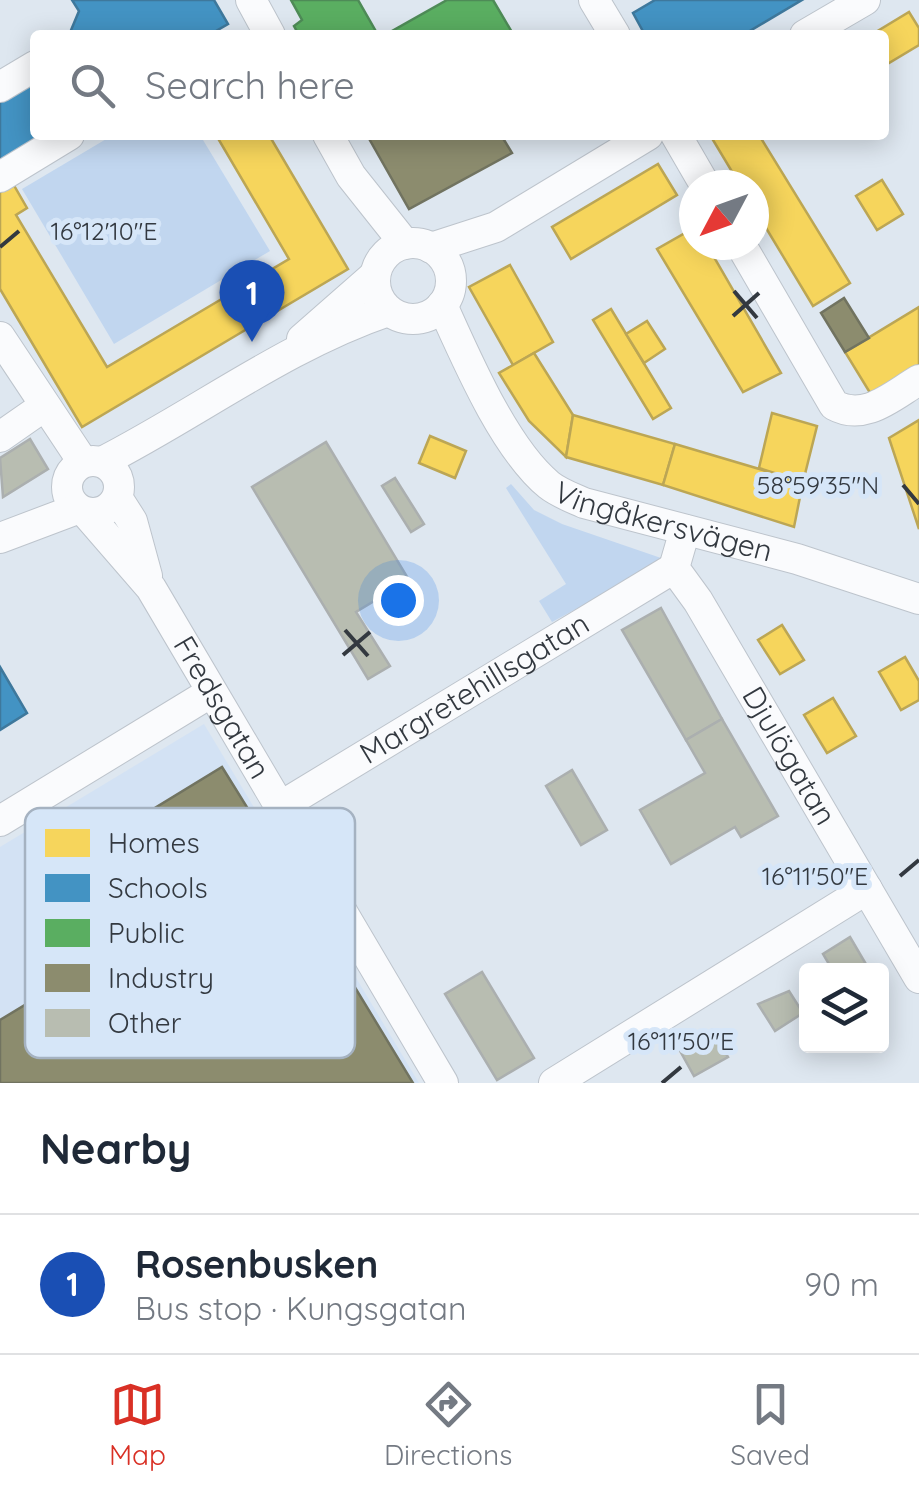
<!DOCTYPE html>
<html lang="en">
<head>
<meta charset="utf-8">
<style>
	:root { --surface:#fff; --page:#f2f2f3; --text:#1f2937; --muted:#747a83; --line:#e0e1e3; --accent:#d93025 }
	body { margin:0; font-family:Quicksand,sans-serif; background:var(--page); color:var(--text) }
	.controls { position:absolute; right:30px; bottom:30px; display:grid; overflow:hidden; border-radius:10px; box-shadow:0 5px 25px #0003 }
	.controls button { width:90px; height:90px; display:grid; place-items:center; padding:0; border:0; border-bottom:2px solid var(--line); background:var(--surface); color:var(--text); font:50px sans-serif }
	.compass { position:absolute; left:679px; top:170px; width:90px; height:90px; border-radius:50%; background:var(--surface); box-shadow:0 5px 25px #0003; rotate:229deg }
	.you { position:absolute; left:398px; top:600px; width:35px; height:35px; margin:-25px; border:8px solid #fff; border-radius:50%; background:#1a73e8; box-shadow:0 0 0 15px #1a73e833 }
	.badge { display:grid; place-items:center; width:65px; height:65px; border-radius:50%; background:var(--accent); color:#fff; font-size:32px; font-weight:700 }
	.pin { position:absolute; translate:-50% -82px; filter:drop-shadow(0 2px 5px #0008) }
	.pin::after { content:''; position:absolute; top:52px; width:35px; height:30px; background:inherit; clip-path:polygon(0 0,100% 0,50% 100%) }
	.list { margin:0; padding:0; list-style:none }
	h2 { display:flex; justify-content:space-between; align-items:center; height:130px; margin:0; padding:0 40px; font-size:42px }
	h2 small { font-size:32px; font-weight:400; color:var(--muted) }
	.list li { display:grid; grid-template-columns:65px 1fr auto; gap:30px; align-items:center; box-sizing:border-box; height:140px; padding:0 40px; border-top:2px solid var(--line) }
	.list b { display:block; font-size:38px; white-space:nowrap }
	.list p { margin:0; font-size:32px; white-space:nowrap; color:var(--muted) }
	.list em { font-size:32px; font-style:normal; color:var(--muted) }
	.icon { flex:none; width:55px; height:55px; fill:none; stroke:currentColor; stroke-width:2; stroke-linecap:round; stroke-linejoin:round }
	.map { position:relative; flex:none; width:919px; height:1083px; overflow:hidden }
	.search { position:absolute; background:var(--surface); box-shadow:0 5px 25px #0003; left:30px; right:30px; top:30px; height:110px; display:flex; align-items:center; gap:25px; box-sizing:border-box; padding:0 35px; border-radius:10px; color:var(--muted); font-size:38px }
	.sheet { height:270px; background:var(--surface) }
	nav { display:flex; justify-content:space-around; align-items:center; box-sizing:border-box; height:140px; border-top:2px solid var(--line); background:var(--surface); font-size:28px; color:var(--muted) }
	nav a { display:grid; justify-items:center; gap:5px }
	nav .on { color:var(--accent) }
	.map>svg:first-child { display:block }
</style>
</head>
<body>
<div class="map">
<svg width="919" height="1083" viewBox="0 0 919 1083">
	<rect width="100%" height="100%" fill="#dee7f0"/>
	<polygon fill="#d3e2f4" points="204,724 419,1083 0,1083 0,847"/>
	<g fill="#c1d6ef">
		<polygon points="113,135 200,135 270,251 114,344 22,189"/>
		<polygon points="511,484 534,510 562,524 661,558 661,563 552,622 539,601 566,584 506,488"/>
	</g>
	<g fill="#f6d55c" stroke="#bca654" stroke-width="2.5">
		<polygon points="909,12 919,28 919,45 884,66 884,35 871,35"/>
		<polygon points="216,135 269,135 348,269 82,427 0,289 0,189 12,182 27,208 16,215 107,367 289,259"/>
		<polygon points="710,135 759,135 850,283 813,306 754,208 754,185 740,185"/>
		<polygon points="658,164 677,195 571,259 552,227"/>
		<polygon points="882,180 903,214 877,230 856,196"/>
		<polygon points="694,228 694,245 707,245 781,373 743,392 657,249"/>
		<polygon points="510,265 553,342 513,365 469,287"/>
		<polygon points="919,307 919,368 872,396 845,352"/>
		<polygon points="611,309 671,408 653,419 593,320"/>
		<polygon points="647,321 665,349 644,363 626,334"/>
		<polygon points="534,353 573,415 566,457 529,421 499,373"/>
		<polygon points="772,413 817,426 803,482 759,468"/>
		<polygon points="573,415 675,444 663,485 566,457"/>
		<polygon points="919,420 919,529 889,438"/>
		<polygon points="430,436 466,451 455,478 419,463"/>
		<polygon points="675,444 803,482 794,527 663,485"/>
		<polygon points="782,625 804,660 780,674 758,640"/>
		<polygon points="905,657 919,681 919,700 901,710 879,672"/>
		<polygon points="833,698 856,736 827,753 804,715"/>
	</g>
	<g fill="#4393c3" stroke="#3e789c" stroke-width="2.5">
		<polygon points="72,0 214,0 228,24 209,35 69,35 79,11"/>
		<polygon points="655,0 802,0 743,35 645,35 633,13"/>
		<polygon points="35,79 35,135 43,135 0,161 0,101"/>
		<polygon points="0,667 27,713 0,730"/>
	</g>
	<g fill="#5aae61" stroke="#4e8b57" stroke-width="2.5">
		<polygon points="291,0 358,0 378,35 299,35 294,26 302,20"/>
		<polygon points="447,0 493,0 513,34 385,35"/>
	</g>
	<g fill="#8c8c6e" stroke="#717360" stroke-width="2.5">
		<polygon points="367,135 501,135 512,153 409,209"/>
		<polygon points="844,298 869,338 845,352 821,313"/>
		<polygon points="222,767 250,812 160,867 132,822"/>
		<polygon points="274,854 413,1083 0,1083 0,1020"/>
	</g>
	<g fill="#b8bdb1" stroke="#abafaf" stroke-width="2.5">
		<polygon points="30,439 48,469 3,497 0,458"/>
		<polygon points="326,442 409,580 356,612 390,666 368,679 252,487"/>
		<polygon points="395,478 424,524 411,532 382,486"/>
		<polygon points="661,608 722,719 686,740 622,630"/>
		<polygon points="722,719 778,816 741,837 735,827 671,864 640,810 705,773 686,740"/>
		<polygon points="572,770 607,830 581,845 546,786"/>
		<polygon points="850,937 870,971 833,971 823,954"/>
		<polygon points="482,972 534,1058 497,1080 445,994"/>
		<polygon points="789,991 803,1013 775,1031 758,1004"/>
		<polygon points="712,1030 728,1057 694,1076 679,1049"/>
	</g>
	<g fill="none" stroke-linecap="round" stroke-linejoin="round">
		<g stroke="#bdc4cc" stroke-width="32">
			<g id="minor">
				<polyline points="251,0 270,35"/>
				<polyline points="594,0 615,35"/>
				<polyline points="805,35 865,0"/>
				<polyline points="0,87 35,66"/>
				<polyline points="328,135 351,176 405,244"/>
				<polyline points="676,135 705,185"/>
				<polyline points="0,177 69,135"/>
				<circle cx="413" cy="281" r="38"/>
				<path d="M741,245L834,405C865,422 892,396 919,380"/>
				<polyline points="431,248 496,227 648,135"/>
				<path id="s1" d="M442,305C466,358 504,448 549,485C559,493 573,498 584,503L797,559L919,599"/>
				<polyline points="0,337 83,462"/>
				<polyline points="302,339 375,275"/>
				<polyline points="0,437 43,407"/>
				<circle cx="93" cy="487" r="26"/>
				<path d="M102,462C198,413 285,346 388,311"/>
				<polyline points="118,499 132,521 147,576"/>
				<path id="s2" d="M86,513L151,588L443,1083"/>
				<path id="s3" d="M685,530L674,568L698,601L919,978"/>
				<polyline points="0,538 77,509"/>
				<path id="s4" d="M278,808L674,568"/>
				<polyline points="0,821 210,693"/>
				<polyline points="554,1083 867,889"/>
			</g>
		</g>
		<use href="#minor" stroke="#fafbfd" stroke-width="30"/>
	</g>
	<path fill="none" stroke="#333940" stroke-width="4" d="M0,247L19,231M734,291L757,318M733,316L759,293M903,485L919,504M345,630L368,656M343,655L370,632M900,876L919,860M662,1083L681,1067"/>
	<g text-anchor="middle" stroke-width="10" stroke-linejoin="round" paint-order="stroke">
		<g font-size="30" fill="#333940" stroke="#d6e6f8">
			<text dy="10" stroke="none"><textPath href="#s1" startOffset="332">Vingåkersvägen</textPath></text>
			<text dy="10" stroke="none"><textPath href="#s4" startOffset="230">Margretehillsgatan</textPath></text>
			<text dy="10" stroke="none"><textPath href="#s2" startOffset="238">Fredsgatan</textPath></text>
			<text dy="10" stroke="none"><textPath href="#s3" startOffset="260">Djulögatan</textPath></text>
		</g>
	</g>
	<rect x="25" y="808" width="330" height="250" rx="15" fill="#d6e6f8" stroke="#a5b2c1" stroke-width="2.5"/>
	<rect x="45" y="829" width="45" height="28" fill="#f6d55c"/>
	<rect x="45" y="874" width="45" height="28" fill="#4393c3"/>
	<rect x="45" y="919" width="45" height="28" fill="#5aae61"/>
	<rect x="45" y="964" width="45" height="28" fill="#8c8c6e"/>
	<rect x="45" y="1009" width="45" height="28" fill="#b8bdb1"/>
	<g font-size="28" fill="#333940">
		<text x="108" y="853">Homes</text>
		<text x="108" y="898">Schools</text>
		<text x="108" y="943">Public</text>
		<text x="108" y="988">Industry</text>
		<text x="108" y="1033">Other</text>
	</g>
	<g font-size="25" text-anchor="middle" fill="#333940" stroke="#d6e6f8" stroke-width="10" stroke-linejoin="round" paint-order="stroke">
		<text x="104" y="240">16°12'10"E</text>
		<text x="818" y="494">58°59'35"N</text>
		<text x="815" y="885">16°11'50"E</text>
		<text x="681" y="1050">16°11'50"E</text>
	</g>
</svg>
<div class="controls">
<button><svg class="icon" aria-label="layers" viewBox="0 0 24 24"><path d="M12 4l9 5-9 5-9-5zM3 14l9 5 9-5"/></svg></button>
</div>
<svg class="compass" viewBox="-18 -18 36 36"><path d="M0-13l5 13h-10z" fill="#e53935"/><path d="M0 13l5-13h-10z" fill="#747a83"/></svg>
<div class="you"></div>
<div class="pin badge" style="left:252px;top:342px;background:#1a4fb4">1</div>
<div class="search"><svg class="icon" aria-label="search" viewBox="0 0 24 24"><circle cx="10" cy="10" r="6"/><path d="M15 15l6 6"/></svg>Search here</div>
</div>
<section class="sheet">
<h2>Nearby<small></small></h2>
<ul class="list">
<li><span class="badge" style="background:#1a4fb4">1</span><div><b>Rosenbusken</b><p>Bus stop · Kungsgatan</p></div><em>90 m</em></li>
</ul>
</section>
<nav>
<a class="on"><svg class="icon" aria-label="map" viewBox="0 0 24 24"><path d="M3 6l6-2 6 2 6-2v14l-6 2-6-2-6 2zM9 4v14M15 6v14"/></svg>Map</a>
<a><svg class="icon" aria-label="directions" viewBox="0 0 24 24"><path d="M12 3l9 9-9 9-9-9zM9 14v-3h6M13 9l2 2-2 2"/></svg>Directions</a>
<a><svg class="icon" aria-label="saved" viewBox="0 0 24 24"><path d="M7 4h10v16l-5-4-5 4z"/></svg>Saved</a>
</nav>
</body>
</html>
